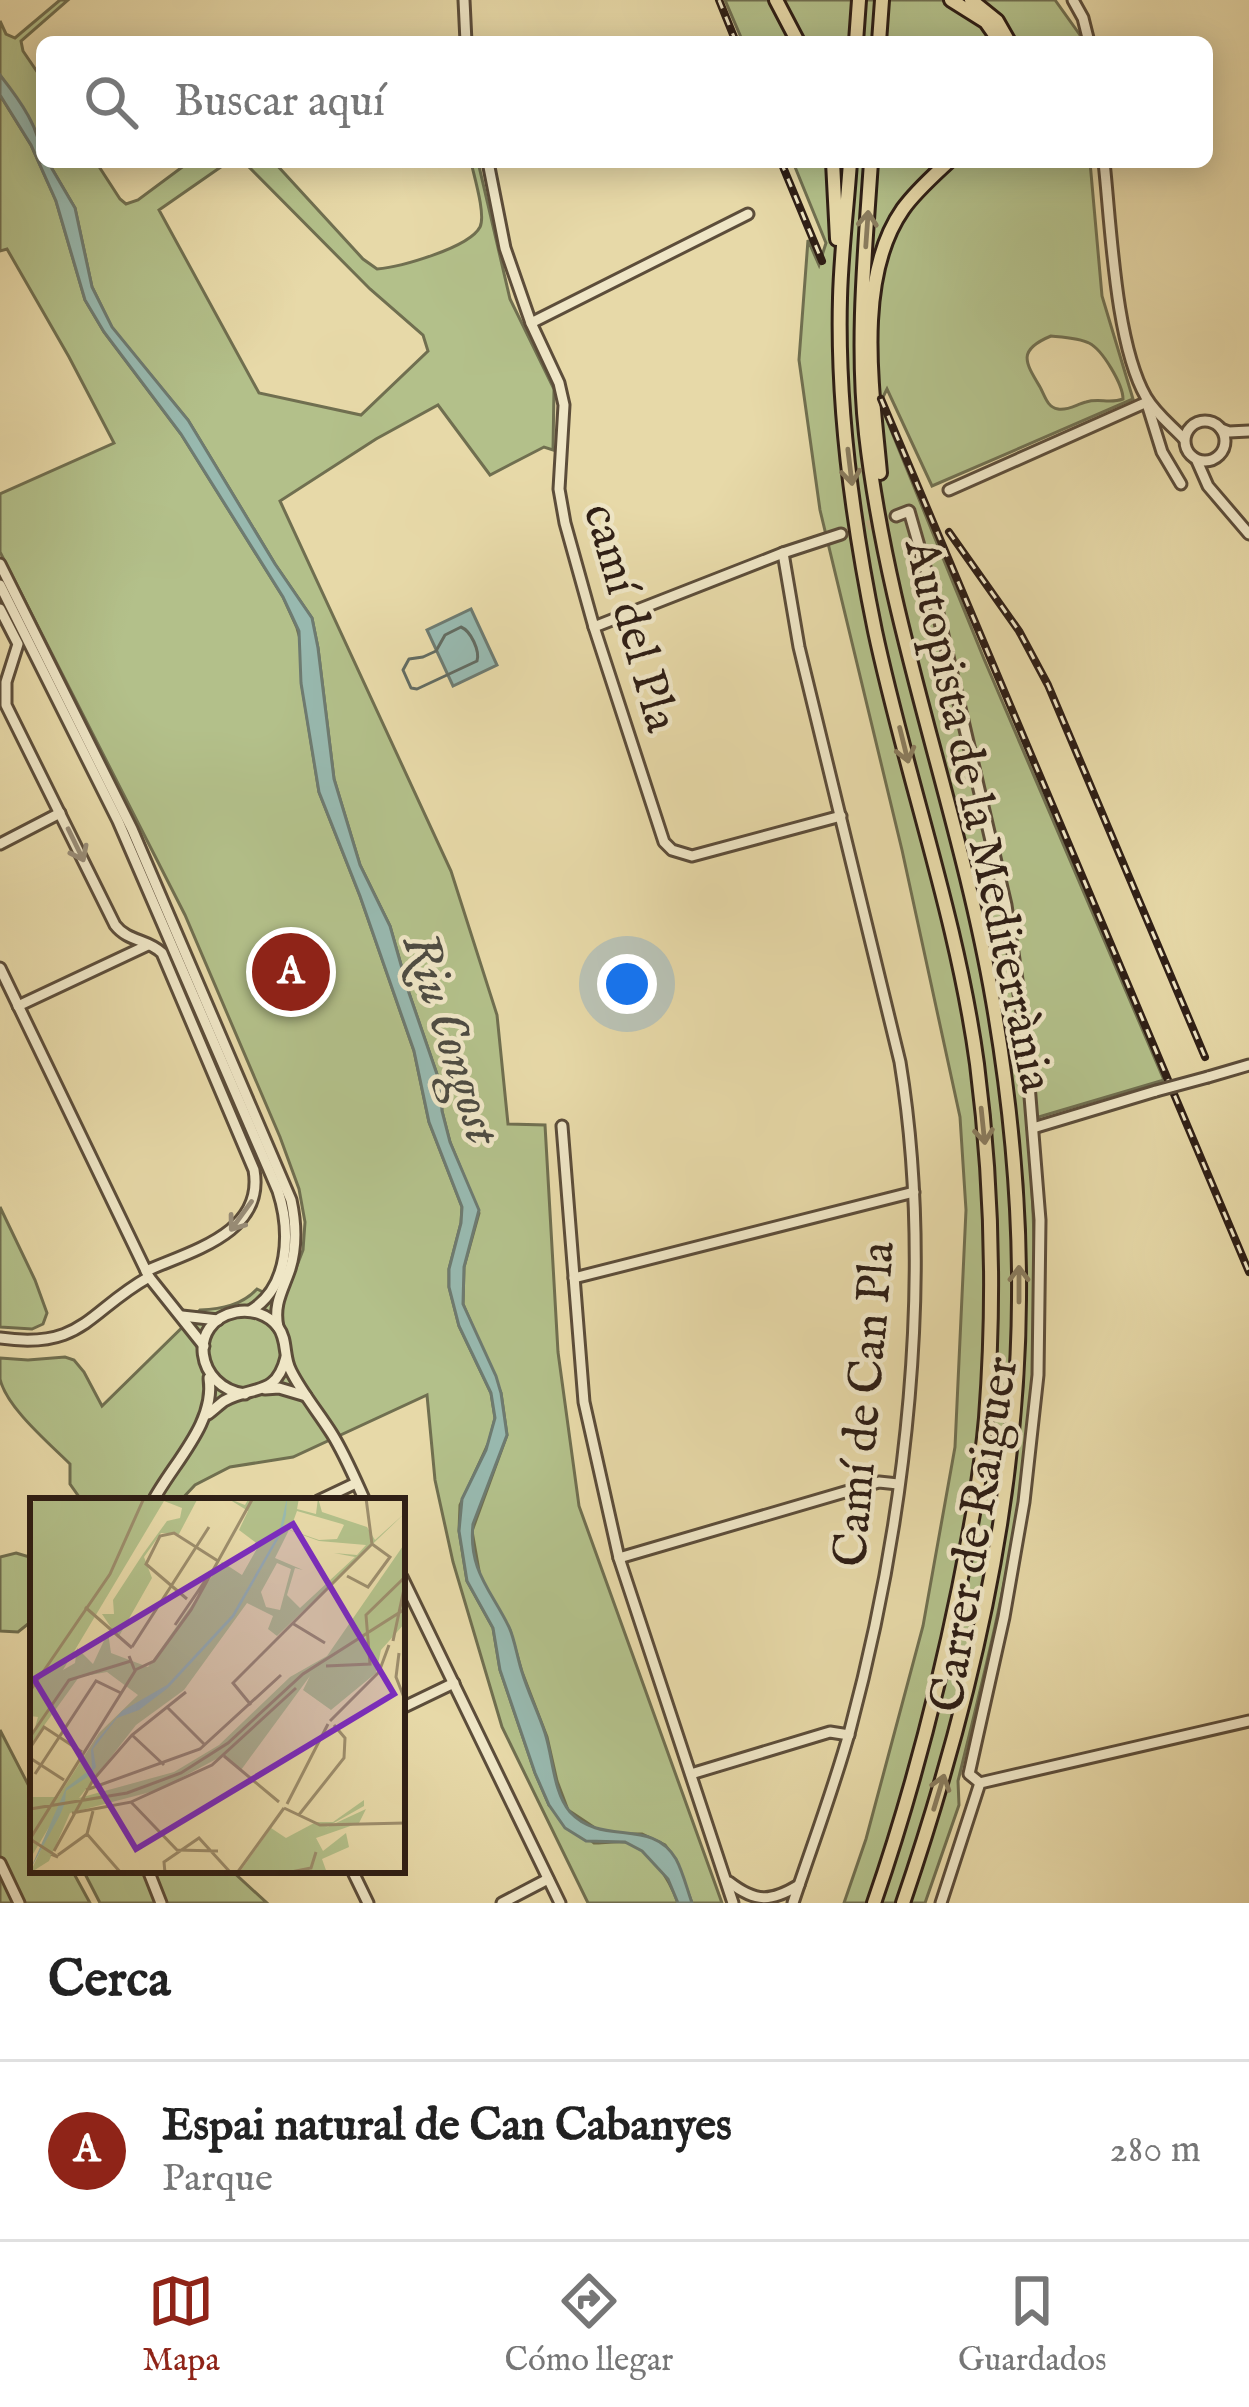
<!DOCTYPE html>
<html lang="es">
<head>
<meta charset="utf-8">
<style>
	:root { --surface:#fff; --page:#f6f6f6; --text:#222; --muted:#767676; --line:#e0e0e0; --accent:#8f2418 }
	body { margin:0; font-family:"IM FELL English",serif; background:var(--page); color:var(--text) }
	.you { position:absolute; left:627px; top:984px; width:42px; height:42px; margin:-30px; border:9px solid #fff; border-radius:50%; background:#1a73e8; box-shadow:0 0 0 18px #1a73e833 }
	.badge { display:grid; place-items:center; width:78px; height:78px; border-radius:50%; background:var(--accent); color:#fff; font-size:39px; font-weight:700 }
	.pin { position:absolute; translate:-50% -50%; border:6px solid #fff; box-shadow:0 3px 12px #0006 }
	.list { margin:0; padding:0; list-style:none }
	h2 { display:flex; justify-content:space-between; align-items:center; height:156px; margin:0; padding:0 48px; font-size:51px }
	h2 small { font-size:39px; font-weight:400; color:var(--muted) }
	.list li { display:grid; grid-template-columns:78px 1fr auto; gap:36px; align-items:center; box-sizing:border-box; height:180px; padding:0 48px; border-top:3px solid var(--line) }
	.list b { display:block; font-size:45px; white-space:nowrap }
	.list p { margin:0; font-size:39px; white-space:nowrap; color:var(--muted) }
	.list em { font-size:39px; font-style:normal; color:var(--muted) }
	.icon { flex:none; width:66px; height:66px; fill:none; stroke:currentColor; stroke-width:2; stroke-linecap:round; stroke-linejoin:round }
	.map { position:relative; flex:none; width:1249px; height:1903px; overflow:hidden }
	.search { position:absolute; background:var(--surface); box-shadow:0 6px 30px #0003; left:36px; right:36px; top:36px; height:132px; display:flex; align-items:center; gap:30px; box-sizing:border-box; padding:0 42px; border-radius:18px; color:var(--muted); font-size:45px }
	.sheet { height:336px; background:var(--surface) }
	nav { display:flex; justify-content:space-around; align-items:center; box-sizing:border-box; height:168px; border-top:3px solid var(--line); background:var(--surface); font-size:33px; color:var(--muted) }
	nav a { display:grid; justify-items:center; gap:6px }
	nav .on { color:var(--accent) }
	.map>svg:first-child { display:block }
</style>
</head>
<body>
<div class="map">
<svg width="1249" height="1903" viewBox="0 0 1249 1903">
	<rect width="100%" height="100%" fill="#e7d9a8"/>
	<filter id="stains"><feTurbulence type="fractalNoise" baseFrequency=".00167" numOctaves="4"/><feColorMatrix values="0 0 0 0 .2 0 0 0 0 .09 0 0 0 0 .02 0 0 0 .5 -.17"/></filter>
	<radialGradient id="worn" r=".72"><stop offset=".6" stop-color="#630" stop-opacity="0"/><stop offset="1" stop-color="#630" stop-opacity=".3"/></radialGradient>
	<g fill="#b3c08a" stroke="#706f50" stroke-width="3" fill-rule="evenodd">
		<polygon points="60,0 68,0 21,41 23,51 42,79 42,149 32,124 0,75 0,21 6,34 15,38"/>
		<polygon points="725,0 1055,0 1080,35 1080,42 743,42"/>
		<path d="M0,95L31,145L56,201L85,300L104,332L181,434L283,597L297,628L301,642L302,686L319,792L360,896L414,1051L429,1122L462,1207L461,1223L449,1269V1287L459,1326L491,1393L495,1418L489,1442L460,1505L459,1531L467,1581L493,1628L500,1670L535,1773L549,1805L594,1843C603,1843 615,1841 625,1842C651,1847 670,1881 678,1903H588L502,1727L453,1562L435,1480L427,1395L293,1457L230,1467L195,1485L180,1501H82L70,1484V1464C49,1443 7,1408 0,1379C0,1372 0,1365 0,1358L28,1360L65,1357L74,1360L84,1372L102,1406L200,1310C222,1309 242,1305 257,1289L283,1302L303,1250L305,1222L299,1189L280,1137L185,915L0,552V494L114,443L69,357L7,249L0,251Z"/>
		<path d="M48,162H96L120,199L126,204L138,200L189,162H228L159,210L259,393L361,415L428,351L423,335L370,289L244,162H274L363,259L377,269C400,267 469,248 480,227C486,215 474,176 471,162H478L510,299L554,389L553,450L544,447L490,475L438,405L376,439L280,501L451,871L497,1015L508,1124L545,1125L558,1352L579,1506L722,1903H692L676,1860L665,1845L642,1834H613L598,1830L568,1810L557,1781L547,1737L522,1672L510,1630L481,1582L472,1531L507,1435L501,1393L463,1304L464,1267L479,1213L450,1142L442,1111L440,1083L409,993L390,926L360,865L334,779L318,648L312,618L275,564L188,420L112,328L92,287L75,208Z"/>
		<path d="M793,162H1090L1102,296L1133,399L932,486L887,389L880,403L984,659L1164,1080L1028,1120C1036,1239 1040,1358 1023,1477C1008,1580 983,1680 958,1781L959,1805L925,1903H844L866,1839L923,1626L955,1447L966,1210L960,1117L902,850L820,510L799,360L808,240L819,265L826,243ZM1051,336C1061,337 1080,338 1089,343C1103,350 1123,385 1123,399C1110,404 1099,398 1086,402C1077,404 1068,411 1058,409C1047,407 1045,396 1040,387C1025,362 1017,350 1051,336Z"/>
		<polygon points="0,1207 35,1280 47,1313 43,1324 32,1329 0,1327"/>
		<polygon points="16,1553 33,1558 33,1620 18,1632 0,1631 0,1557"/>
		<polygon points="0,1730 33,1794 33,1870 72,1870 90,1903 0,1903"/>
		<polygon points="83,1870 231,1870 267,1903 100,1903"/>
	</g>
	<g fill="#98b9af" stroke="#6e7b71" stroke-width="3">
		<path d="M0,75C19,99 42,130 42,162H48L75,208L92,287L112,327L188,420L275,564L312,618L318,648L334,779L360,865L390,926L409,993L440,1083L442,1111L450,1142L479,1210L464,1267L463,1304L496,1376L501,1393L507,1435L473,1524C468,1570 491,1590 509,1627C515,1640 517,1657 522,1672C528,1692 538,1712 545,1733C553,1757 553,1792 570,1812C602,1847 652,1817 676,1859C683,1872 687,1889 692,1903H678L668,1879L642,1851L625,1842L586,1841L565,1828L549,1805L535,1773L500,1670L493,1628L467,1581L459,1531L462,1499L486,1450L495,1418L491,1393L459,1326L449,1287V1269L461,1223L462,1207L429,1122L414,1051L360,896L319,792L301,683L299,631L283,597L181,434L104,332L85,300L56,201L31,145L0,95Z"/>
		<polygon points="471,609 497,665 453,686 427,630"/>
	</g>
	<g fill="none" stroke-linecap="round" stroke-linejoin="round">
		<path stroke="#636c62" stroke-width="3" d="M461,627C471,631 480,651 477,661L417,689L411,688L403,670L409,659L423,657L436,651L445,635Z"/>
		<polyline stroke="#c2b48b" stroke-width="9" stroke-dasharray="9 4.5" stroke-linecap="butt" points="841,534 896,516"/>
		<g stroke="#5c4d3a" stroke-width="15">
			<g id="minor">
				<polyline points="464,0 466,42"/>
				<polyline points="1073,0 1083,18 1089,42"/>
				<polyline points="488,162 505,248 531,323 559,383 564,405 559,489 565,523 594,627 664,842 672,850 692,856 841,816"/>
				<path d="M1104,162C1111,225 1115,343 1146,397C1156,414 1171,425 1184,439"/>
				<polyline points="531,323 748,214"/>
				<polyline points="1148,407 1162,452 1181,484"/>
				<circle cx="1205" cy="441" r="20"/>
				<polyline points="1221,429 1229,432 1249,431"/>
				<polyline points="1197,461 1208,486 1249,534"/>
				<polyline points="949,490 1147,402"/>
				<polyline points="896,516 909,511 936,605 1006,905 1025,1035 1040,1220 1038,1375 1024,1502 1004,1617 969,1774 980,1783"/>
				<path d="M783,553L799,647L900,1062C935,1276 906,1521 850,1730C834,1788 812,1846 793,1903"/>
				<path d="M0,564L132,829L291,1200C296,1223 297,1246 290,1269C283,1290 273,1304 278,1327"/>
				<path d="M0,585L118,821L278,1191C291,1231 290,1287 250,1311"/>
				<path d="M0,609L18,644L6,682V705L115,925C128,942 148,939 162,953L254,1170C265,1233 191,1251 146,1271"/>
				<polyline points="594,627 783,553 841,534"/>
				<polyline points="0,844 60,813"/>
				<polyline points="0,968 149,1277 204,1346"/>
				<polyline points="18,1006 148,945"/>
				<polyline points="1208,1077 1249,1065"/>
				<polyline points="562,1126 584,1402 619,1558 733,1903"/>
				<polyline points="1033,1128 1156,1091"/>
				<polyline points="574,1278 914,1192"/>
				<polyline points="182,1316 218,1320"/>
				<path d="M0,1338C83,1350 88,1311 149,1277"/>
				<polyline points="265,1389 279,1388 306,1396"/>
				<path d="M245,1394C196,1388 186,1322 236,1312C251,1309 268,1314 278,1327C288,1340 283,1357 291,1371C302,1393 319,1413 332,1434C345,1455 355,1479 365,1501"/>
				<path d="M208,1414C211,1412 221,1403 224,1401C252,1385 276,1398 286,1357"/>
				<path d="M153,1501C173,1463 216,1423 209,1378"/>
				<polyline points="318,1501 356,1483"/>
				<polyline points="619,1558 879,1482 898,1484"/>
				<polyline points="402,1577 560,1903"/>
				<polyline points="402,1708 454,1683"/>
				<polyline points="691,1774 830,1732 849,1735"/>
				<polyline points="0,1863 19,1903"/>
				<polyline points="148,1870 161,1903"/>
				<polyline points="352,1870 368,1903"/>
				<path d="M729,1882C756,1903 771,1902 799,1885"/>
				<polyline points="502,1903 548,1879"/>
				<polyline points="941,1903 980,1783 1249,1721"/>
			</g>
		</g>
		<g stroke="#2e1e15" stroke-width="18">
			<g id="highway">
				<polyline points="776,0 798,42"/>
				<polyline points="951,0 986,22 1000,42"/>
				<polyline points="971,0 997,21 1009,42"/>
				<polyline points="856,42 859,0"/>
				<polyline points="879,42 882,0"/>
				<polyline points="833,162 837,239"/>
				<path d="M850,162C847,207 841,253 840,298C837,408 853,524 875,631C906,776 957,917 977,1064C992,1181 995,1300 986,1418C981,1475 970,1532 959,1588C937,1695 910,1799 874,1903"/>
				<path d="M871,162C865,252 856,344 866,434C888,628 960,810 993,1001C1010,1099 1020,1199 1019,1299C1018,1505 969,1709 903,1903"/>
				<path d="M880,473C873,393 854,279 903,209C915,192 932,177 948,162"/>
			</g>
		</g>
		<use href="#minor" stroke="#efe6c6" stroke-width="9"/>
		<use href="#highway" stroke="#e7d9a8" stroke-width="12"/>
		<g stroke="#2e1e15" stroke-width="8">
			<g id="rail">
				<polyline points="719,0 736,42"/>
				<polyline points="781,162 822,261"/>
				<polyline points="881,399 1249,1272"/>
				<polyline points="949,532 1019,631 1048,685 1205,1057"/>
			</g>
		</g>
		<use href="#rail" stroke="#efe6c6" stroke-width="3" stroke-dasharray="9" stroke-linecap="butt"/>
		<g stroke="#5c4d3a" stroke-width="15" stroke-linecap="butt">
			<polyline id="minor-bridge" points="1156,1091 1208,1077"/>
		</g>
		<use href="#minor-bridge" stroke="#efe6c6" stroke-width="9"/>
	</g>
	<defs><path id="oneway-shaft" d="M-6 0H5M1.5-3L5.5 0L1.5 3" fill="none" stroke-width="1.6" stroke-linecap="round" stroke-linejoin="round" transform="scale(3)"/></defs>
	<g stroke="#8a7c5e">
		<use href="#oneway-shaft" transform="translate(867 229) rotate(-86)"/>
		<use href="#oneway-shaft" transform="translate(850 467) rotate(83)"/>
		<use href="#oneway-shaft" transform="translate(904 745) rotate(76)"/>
		<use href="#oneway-shaft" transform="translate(983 1126) rotate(84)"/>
		<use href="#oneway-shaft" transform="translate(1019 1284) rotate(-90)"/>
		<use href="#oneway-shaft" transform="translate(939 1792) rotate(-73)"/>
	</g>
	<g stroke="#988c76">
		<use href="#oneway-shaft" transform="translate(76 845) rotate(64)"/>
		<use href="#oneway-shaft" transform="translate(241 1216) rotate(126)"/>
	</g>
	<g text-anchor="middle" stroke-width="9" stroke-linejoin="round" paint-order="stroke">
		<g font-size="48" fill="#2e1e15" stroke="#efe6c6">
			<text transform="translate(633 617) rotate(74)" y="17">camí del Pla</text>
			<text transform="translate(981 815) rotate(78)" y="17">Autopista de la Mediterrània</text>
			<text transform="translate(862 1404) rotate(-85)" y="17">Camí de Can Pla</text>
			<text transform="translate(972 1534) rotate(-81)" y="17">Carrer de Raiguer</text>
		</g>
		<g font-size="51" font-style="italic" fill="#4e4c43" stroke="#efe6c6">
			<text transform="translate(454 1038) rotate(72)" y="18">Riu Congost</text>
		</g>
	</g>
	<g transform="translate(30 1498)">
		<rect width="375" height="375" fill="#e7d9a8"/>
		<path d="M6,0H168L149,36L131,35L114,59L122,80L88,140L72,116H84L83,102L113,56L137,23L150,20L152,10L134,3L33,172L45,165L47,150L63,166L78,134L81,155L118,169L192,64L212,77L229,47L209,32L218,13L197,0L215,7L219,0H269L267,11L286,16L288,0L292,14L337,29L345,42L375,15L247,138L238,131L243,118L217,105L154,192L106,227L49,300L144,274L189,247L260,179L297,158L375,45V125L351,152L346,175L301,212L273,192L280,178L211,272L194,257L128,292L40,315L19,363L0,375L31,309L0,361V299H28L69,235L108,197L77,174L49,179L0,247L8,219L0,218V9ZM267,13L312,26L314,27L307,41L289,42L260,32ZM259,32L289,43L336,47L327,57L304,55L325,59L270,110L257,97L265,70L273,72L245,60ZM247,65L261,71L250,112L236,109L231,94ZM334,302V308L295,330L336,311L329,325L286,340L293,353L316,335L319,349L292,361L297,375H209L241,330L256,340L286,324H303Z" fill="#b3c08a" fill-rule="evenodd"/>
		<path d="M257,0L256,17L251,36L204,119L138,190L109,212L87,220L63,251L66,269L59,278L36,293L35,305L30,317L0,372L36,290L62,270L61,252L66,243L92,213L137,187L202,117L249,35Z" fill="#98b9af"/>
		<path fill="none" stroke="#9d8e6d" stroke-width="3" d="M336,0L342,46M317,78L338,89L360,59L342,46M157,101L116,66L130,38L144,35L188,63M55,109L102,150M262,125L295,145M145,127L179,77M363,143L375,86M102,149L179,29M369,155L366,179L375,202M296,168L340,166L336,117L375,79M105,172L124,163L161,112L223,0M0,193L80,76L114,0M221,207L203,185L342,46M136,208L175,247M300,223L349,174L359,147M102,237L134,267M0,239L39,182L101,163M0,250L14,229L52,254M194,258L249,304M0,260L34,282M5,276L66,183L91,195M56,292L170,251L251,177M101,304L182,267L266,190M257,306L298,226M254,310L290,327L375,325M0,311L97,295L151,275L198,245L273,176L375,111M42,315L101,304L147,352L188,353M268,318L314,260L315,240L304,227M57,336L91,375M0,341L105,173L99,158M0,341L28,359L21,356M24,353L63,282L102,237L156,194M28,357L57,336L63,313M135,375L134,364L169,340L200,374M207,375L254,310M256,375L281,370L286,354"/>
		<path fill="#7b2cbf" fill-opacity="0.15" stroke="#7b2cbf" stroke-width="6" d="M263,26L364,196L106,351L4,181Z"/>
		<rect width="375" height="375" fill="none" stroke="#2e1e15" stroke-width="6"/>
	</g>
	<rect width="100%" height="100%" filter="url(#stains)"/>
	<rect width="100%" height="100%" fill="url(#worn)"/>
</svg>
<div class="you"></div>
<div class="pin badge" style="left:291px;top:972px">A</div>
<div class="search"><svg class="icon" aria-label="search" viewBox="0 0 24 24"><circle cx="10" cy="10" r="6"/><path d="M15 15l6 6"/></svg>Buscar aquí</div>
</div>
<section class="sheet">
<h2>Cerca<small></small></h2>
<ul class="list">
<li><span class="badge">A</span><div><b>Espai natural de Can Cabanyes</b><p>Parque</p></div><em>280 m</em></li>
</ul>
</section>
<nav>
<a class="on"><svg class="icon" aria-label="map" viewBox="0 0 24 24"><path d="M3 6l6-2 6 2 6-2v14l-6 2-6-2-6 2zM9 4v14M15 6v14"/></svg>Mapa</a>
<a><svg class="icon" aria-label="directions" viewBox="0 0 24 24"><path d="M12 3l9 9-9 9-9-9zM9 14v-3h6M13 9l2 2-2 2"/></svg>Cómo llegar</a>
<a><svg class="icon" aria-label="saved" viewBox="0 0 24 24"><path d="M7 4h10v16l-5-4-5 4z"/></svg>Guardados</a>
</nav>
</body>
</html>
